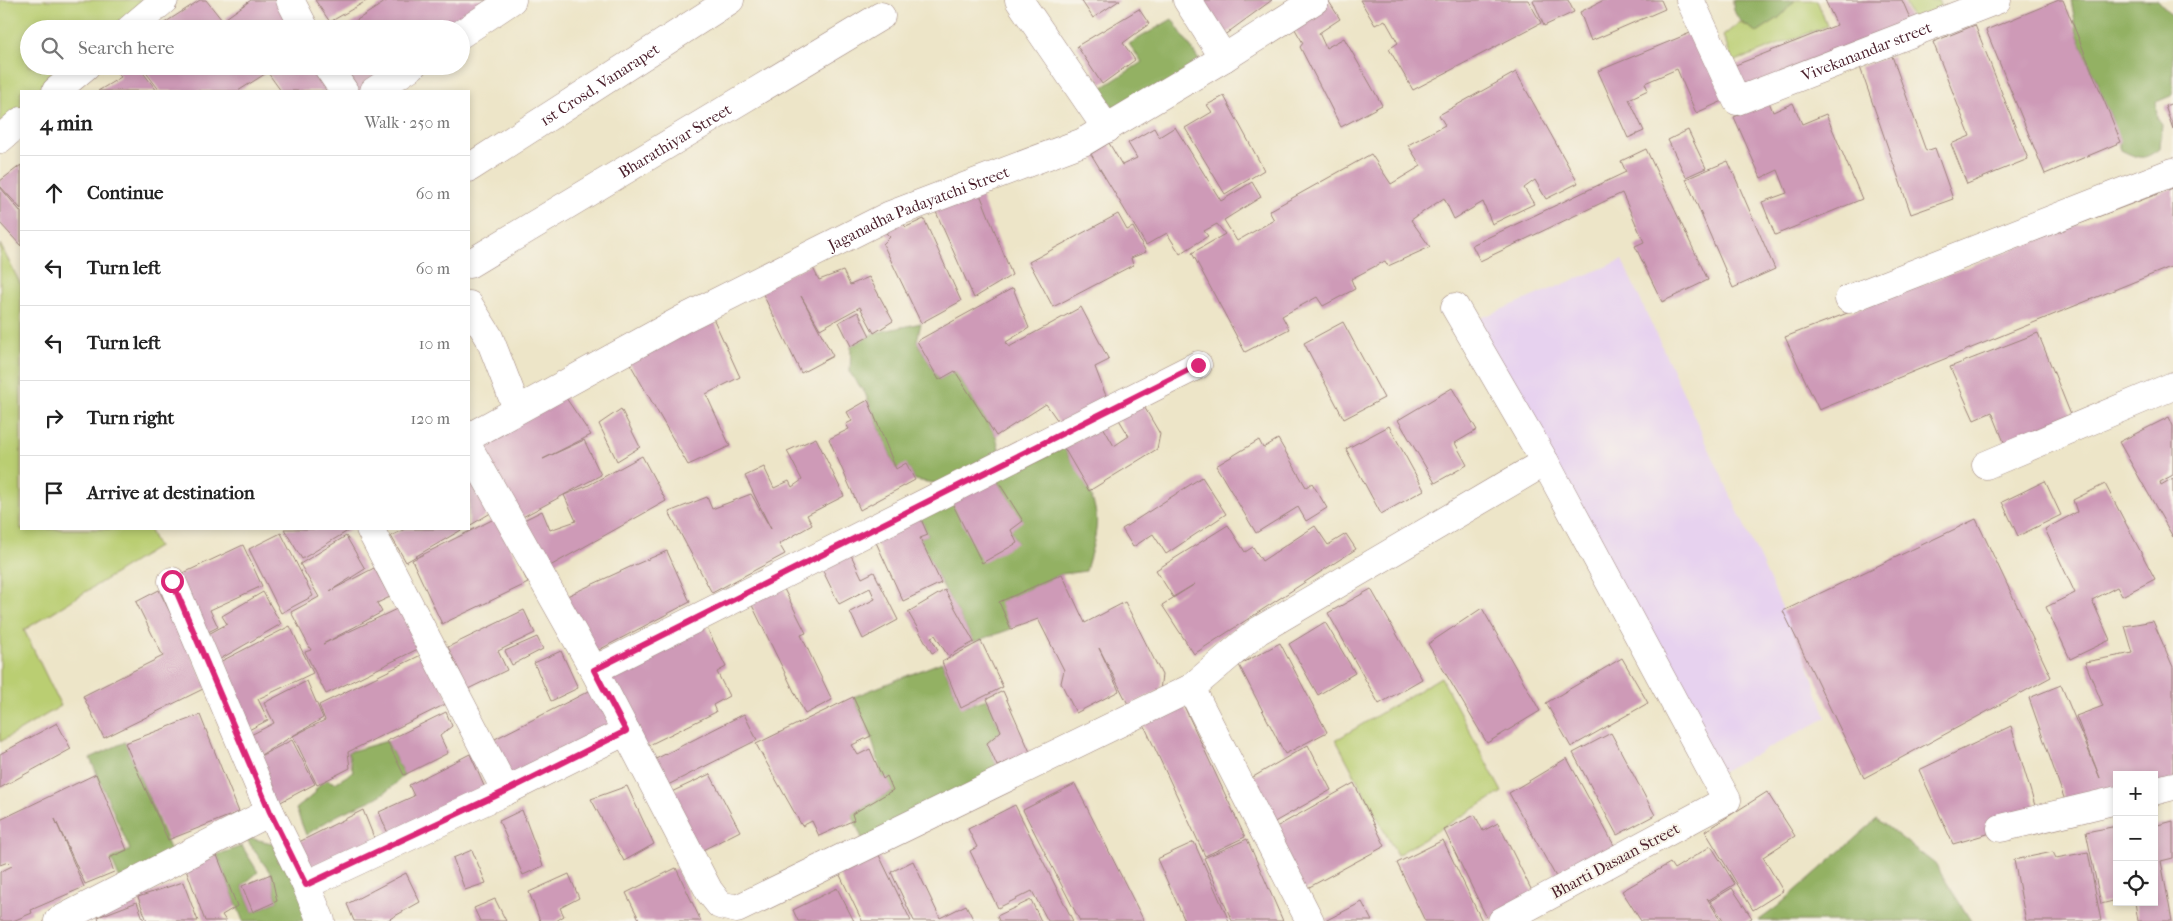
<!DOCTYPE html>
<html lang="en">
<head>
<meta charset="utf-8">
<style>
	:root { --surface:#fff; --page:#f2f2f2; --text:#222; --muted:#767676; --line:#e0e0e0 }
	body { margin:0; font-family:"IM FELL French Canon",serif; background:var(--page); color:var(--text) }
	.controls { position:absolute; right:15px; bottom:15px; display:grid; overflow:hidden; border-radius:0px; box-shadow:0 2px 8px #0003 }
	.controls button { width:45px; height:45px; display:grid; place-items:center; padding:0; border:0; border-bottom:1px solid var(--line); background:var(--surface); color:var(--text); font:25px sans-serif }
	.stop { position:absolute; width:15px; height:15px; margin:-11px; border:4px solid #db2777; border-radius:50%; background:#fff }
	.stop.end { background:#db2777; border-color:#fff; box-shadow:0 1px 5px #0008 }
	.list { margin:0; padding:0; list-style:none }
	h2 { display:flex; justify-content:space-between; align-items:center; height:65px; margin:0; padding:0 20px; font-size:21px }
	h2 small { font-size:16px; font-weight:400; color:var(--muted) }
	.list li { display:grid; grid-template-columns:32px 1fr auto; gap:15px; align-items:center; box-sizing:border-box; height:75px; padding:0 20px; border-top:1px solid var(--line) }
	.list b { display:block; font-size:19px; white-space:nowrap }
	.list em { font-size:16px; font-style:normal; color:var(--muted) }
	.icon { flex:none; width:28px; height:28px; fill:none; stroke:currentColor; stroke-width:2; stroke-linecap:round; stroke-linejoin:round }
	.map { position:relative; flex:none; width:2173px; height:921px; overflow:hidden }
	.search { position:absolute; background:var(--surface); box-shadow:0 2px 8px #0003; left:20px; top:20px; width:450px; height:55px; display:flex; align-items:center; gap:12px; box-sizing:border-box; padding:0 18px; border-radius:28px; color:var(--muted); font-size:19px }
	.panel { position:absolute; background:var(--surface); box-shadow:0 2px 8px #0003; left:20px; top:90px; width:450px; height:440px; border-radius:0px }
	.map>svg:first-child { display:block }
</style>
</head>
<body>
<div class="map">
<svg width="2173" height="921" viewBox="0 0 2173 921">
	<rect width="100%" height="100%" fill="#f7f3e8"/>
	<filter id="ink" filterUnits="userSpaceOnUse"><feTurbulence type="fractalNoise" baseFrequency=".02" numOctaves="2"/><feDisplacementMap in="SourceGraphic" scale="10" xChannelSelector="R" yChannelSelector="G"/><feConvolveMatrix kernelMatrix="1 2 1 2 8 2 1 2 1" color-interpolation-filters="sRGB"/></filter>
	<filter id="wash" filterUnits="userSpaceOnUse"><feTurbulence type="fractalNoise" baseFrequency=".0096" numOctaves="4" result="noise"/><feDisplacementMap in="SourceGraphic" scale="20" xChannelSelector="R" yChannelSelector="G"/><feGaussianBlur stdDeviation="1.12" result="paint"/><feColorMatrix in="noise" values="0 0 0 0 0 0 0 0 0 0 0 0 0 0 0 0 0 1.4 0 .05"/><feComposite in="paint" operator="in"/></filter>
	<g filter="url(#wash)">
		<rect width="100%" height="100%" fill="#ede5c8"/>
		<polygon fill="#e7d2ef" points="1622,260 1806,659 1826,718 1715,776 1466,324"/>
		<g fill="#bace72" stroke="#82764e">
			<polygon points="0,0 172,0 136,29 29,29 29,66 88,66 56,91 21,91 21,119 0,136"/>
			<polygon points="1795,0 1817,0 1827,26 1733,62 1723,36 1740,22 1757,32 1780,17"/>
			<polygon points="1904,0 1938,0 1945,17 1916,28"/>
			<polygon points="0,244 21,285 21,529 149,529 158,547 24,630 61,706 0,742"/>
			<polygon points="1441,677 1502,792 1397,855 1336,740"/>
		</g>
		<g fill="#93b164" stroke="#6e6848">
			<path d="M1733,0H1795L1780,17L1757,32C1743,24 1732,17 1733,0Z"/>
			<path d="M2071,0H2158L2173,17V95L2156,102L2157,118L2162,125L2160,148C2144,161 2139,159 2121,150L2112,120L2077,34Z"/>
			<polygon points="1172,19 1201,63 1119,115 1100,89 1142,62 1129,44"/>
			<polygon points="921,323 917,341 939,380 955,371 996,436 1001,457 940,484 915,480 906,464 896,469 865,393 850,373 851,346 874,333"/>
			<path d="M1064,448C1076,469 1093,490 1096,514C1099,531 1090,554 1086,571L1062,574L1000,602L1011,629L974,642L941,583L920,538L928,535L920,517L951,501L1017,543L1011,530L1022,520L996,478Z"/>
			<polygon points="942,662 961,707 987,699 1001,731 987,743 997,766 998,781 865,846 852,814 893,790 887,777 883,779 871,736 853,697"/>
			<path d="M387,741L404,775C381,800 369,800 340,814C328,820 317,828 306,835L296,809L315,793L316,789L325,779L335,783L353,772L348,752Z"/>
			<polygon points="125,742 174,858 122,884 111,859 130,850 90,758"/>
			<polygon points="1877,819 1935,864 1971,921 1758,921 1777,907"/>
			<polygon points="245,837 272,843 298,880 306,919 301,921 243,921 217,855 242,846 258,872 242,886 253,912 277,901 271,874"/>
		</g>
		<g id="blocks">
			<g fill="#ce9ab7">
				<polygon points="200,0 206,0 229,29 155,29"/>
				<polygon points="251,0 282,0 295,20 281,29 233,29 226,18"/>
				<polygon points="315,0 368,0 330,22"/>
				<polygon points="388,0 498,0 460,29 343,29"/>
				<polygon points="1081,0 1120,0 1093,18"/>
				<polygon points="1201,0 1272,0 1223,36"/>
				<polygon points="1328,0 1340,19 1319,33 1326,48 1344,38 1382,105 1341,127 1300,47 1303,43 1289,19"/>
				<polygon points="1360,0 1528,0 1541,23 1413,90 1389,49 1398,43 1385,20 1375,25"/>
				<polygon points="1533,0 1568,0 1574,12 1544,26"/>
				<polygon points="1604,0 1661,0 1665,9 1591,41 1580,12"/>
				<polygon points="1825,0 1902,0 1912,23 1744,90 1733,66 1837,25"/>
				<polygon points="2059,0 2063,0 2121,142 2045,174 1986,30"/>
				<polygon points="1139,9 1149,24 1123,43 1135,60 1102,84 1077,46"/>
				<polygon points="1975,25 2028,159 1967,184 1951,144 1970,136 1933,42"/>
				<polygon points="1695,31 1725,100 1696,113 1677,69 1645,83 1648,90 1629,99 1644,131 1628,138 1598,71"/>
				<polygon points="1892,56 1926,151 1935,148 1953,199 1911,214 1860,67"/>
				<polygon points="120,66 138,66 157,91 98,91 121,77 115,70"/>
				<polygon points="141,66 258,66 265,74 238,91 160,91"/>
				<polygon points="263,66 312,66 329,91 281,91"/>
				<polygon points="333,66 407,66 369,91 349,91"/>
				<polygon points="1516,72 1578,183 1546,199 1535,180 1524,188 1534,204 1492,224 1483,202 1454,219 1444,198 1411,220 1430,247 1388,266 1385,261 1351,279 1355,289 1323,306 1317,297 1282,316 1289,329 1245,352 1192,253 1225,234 1217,224 1204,231 1208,236 1180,254 1167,233 1146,245 1091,154 1109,143 1122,165 1137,158 1128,143 1154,128 1159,137 1175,127 1221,201 1252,182 1261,197 1224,220 1237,241 1274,220 1269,211 1371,154 1391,184 1421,166 1408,145 1445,125 1439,115"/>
				<polygon points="1224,96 1264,170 1225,194 1185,128 1212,112 1207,105"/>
				<polygon points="1769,102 1773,112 1793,103 1802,124 1826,114 1862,199 1775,235 1762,202 1787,193 1778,170 1761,178 1734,117"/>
				<polygon points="2173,103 2173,129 2165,106"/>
				<polygon points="1688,130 1706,168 1686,177 1668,140"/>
				<polygon points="1646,149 1708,280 1662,302 1635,246 1644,242 1622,193 1480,261 1472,245 1626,172 1621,161"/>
				<polygon points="1728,161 1775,269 1733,288 1686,179"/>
				<polygon points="21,165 21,209 0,186 0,181"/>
				<polygon points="976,184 1012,275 974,298 932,203"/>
				<polygon points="0,187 21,212 21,246 0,223"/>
				<polygon points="2173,188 2173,266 1819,410 1785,337"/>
				<polygon points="1118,214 1127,230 1133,227 1146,252 1131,258 1133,265 1053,307 1029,262"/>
				<polygon points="924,219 961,301 921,323 883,244 890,237 885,232 902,223 906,227"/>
				<polygon points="811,264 819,280 843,271 850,285 869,277 893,321 874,333 860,307 820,329 801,296 833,356 801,373 760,288"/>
				<polygon points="1013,288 1029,328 1006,342 1009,347 1081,307 1109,360 1095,367 1111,409 1060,424 1046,404 996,436 955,371 939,380 917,341"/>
				<polygon points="858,312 870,336 851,346 839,322"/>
				<polygon points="713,318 740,377 706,394 730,446 688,465 629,362"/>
				<polygon points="1343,322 1384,398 1344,419 1304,343"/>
				<polygon points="2038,333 2073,420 2006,447 1992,412 1974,420 1950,367"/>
				<polygon points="1452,388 1477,430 1455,443 1467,465 1435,483 1398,420"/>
				<polygon points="564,395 591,435 543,459 584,440 601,475 517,520 475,446"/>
				<polygon points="868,400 896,469 906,463 915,480 860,510 829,439 849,429 846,424 852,421 847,412"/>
				<polygon points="1142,403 1160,434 1157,449 1089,491 1064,448 1102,425 1114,446 1129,436 1118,418"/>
				<polygon points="621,409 640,447 617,461 599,424"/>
				<polygon points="2169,417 2173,426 2173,475 2160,482 2161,485 2173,478 2173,537 2119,442"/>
				<polygon points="1389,426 1424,490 1381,514 1346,449"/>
				<polygon points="816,438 844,496 807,515 812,525 779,544 785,554 712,593 669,512 707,497 712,509 751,494 771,529 745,476 764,467 774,488 789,481 792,487 802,480 787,451"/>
				<polygon points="1278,439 1306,487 1312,483 1327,508 1306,521 1298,507 1256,533 1216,466 1259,440 1263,448"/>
				<polygon points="642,456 666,501 543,570 518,523 542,511 550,530 576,521 564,495 587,486"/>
				<polygon points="469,471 499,508 469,526"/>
				<polygon points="1202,477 1226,514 1166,554 1153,534 1133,547 1122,529"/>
				<polygon points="996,478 1023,521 1011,530 1017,543 982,563 951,501"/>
				<polygon points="2045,481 2061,515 2018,536 2002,502"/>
				<polygon points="2105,484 2155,579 2122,596 2117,587 2092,600 2110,640 2070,659 2046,607 2075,593 2045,529 2077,512 2073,500"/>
				<polygon points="920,517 928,535 920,538 941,583 903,601 874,538"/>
				<polygon points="496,518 528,583 442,624 412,560"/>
				<polygon points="1976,519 2051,677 1864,778 1783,611"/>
				<polygon points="1228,525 1245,552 1253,547 1262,561 1315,526 1328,545 1346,534 1356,549 1194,654 1162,605 1195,584 1173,597 1156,570"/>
				<polygon points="284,529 351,529 302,559"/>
				<polygon points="405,529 463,529 406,562 391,536"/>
				<polygon points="281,533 313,596 281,613 249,549"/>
				<polygon points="346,536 365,569 330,591 374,568 390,597 377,603 382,612 323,644 405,605 424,646 326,694 305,652 311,650 291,612 319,597 300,564"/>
				<polygon points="243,545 262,586 210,610 218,627 200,636 173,578"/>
				<polygon points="667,551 690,602 593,653 565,597 630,567"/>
				<polygon points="851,555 862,578 874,572 898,620 863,639 850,612 875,599 870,588 839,604 822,569"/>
				<polygon points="1062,574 1085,623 1125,602 1162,675 1160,690 1129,706 1099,648 1119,691 1076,713 1061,683 1064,670 1038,619 1011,629 999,602"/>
				<polygon points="781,583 806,633 801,635 832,700 805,714 749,599"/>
				<polygon points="1371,589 1422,679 1379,704 1328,613"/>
				<polygon points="159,590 207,687 104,738 83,696 163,656 136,602"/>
				<polygon points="945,590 974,642 948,656 935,635 931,637 938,650 932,653 908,612"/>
				<polygon points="263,592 281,624 215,662 201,638 227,624 222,616"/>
				<polygon points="1482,608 1540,711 1487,743 1428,644"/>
				<polygon points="524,610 535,633 498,651 507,670 468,689 448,647"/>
				<polygon points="2153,621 2173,667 2173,786 2154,791 2154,775 2117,775 2117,799 2069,812 2029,698 2061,685 2100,778 2076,716 2103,706 2085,662 2133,653 2125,626"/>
				<polygon points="704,622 726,667 717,672 729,696 713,705 716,712 639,750 603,672"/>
				<polygon points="1325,622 1355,673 1318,695 1289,644"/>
				<polygon points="290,626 313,673 258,699 268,720 243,733 210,667"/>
				<polygon points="537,637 543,649 512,665 505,651"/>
				<polygon points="981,641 1003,687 961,708 942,662"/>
				<polygon points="1280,643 1327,732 1285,754 1239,665"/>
				<polygon points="561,651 578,688 551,701 534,663"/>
				<polygon points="425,653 450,702 348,752 350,768 317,785 293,736 325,720 319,705"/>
				<polygon points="1622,658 1648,703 1571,747 1546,703"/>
				<polygon points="307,681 323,718 254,759 243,739 274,723 264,703"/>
				<polygon points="595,688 614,730 509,786 487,743"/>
				<polygon points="1003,691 1030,752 997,766 987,743 1001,731 987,699"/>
				<polygon points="853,697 871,736 852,745 858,755 870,749 883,779 887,776 893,790 852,814 854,820 819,836 812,821 802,826 756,744"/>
				<polygon points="1183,704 1245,837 1205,856 1143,723"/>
				<polygon points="446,712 452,726 440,736 448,753 404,775 387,741"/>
				<polygon points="744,714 757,740 658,790 646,764"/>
				<polygon points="200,715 239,812 168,840 125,743"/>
				<polygon points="57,723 71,749 0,788 0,754"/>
				<polygon points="2011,726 2039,819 1953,844 1919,770"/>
				<polygon points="1611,733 1655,815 1617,835 1573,753"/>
				<polygon points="292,740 315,784 273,806 250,761"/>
				<polygon points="1308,745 1331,790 1271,824 1248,780"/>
				<polygon points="470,754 488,795 391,841 379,812 414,796 409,785"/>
				<polygon points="1567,758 1616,849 1560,884 1509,793"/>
				<polygon points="96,774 127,850 109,858 114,872 85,884 55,819 84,887 31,910 32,913 13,921 0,921 0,872 12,866 8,862 0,865 0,820"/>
				<polygon points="710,774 740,831 691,856 665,795"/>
				<polygon points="1354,783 1385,846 1302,891 1271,830"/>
				<polygon points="1075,784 1144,921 1080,921 1023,810"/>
				<polygon points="627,786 654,844 624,861 591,799"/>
				<polygon points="1767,792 1795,836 1763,857 1783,891 1753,910 1705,831"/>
				<polygon points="1015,805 1073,921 1048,921 1032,891 998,908 970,851 977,847 968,829"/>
				<polygon points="363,810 377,845 308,879 293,845"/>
				<polygon points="522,810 543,866 523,875 499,821"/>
				<polygon points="1475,815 1483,831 1498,823 1535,897 1488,920 1444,830"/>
				<polygon points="2173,821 2173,858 2161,861 2172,921 2138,921 2135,902 2154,902 2154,826"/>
				<polygon points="2117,826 2117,900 2101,904 2086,832"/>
				<polygon points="1247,839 1283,921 1232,921 1204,858"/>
				<polygon points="1443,840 1482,921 1425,921 1397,863"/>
				<polygon points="1194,842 1229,921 1185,921 1157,859"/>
				<polygon points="1711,846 1735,884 1709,900 1707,898 1721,921 1641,921 1622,891 1670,863 1674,869"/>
				<polygon points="472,850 486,883 465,890 453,858"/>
				<polygon points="877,851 911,921 862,921 838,871"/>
				<polygon points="2053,852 2056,858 2088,852 2101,921 2026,921 2014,860"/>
				<polygon points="217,855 237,906 222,915 226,921 205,921 186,869"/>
				<polygon points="913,861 940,918 966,905 974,921 914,921 891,872"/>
				<polygon points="676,868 701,921 640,921 626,893"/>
				<polygon points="406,873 420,902 386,921 354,921 347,904"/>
				<polygon points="271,874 277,901 253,912 242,886"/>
				<polygon points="569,874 579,898 560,908 564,916 556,921 540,921 529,892"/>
				<polygon points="183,882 198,921 147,921 138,897"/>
				<polygon points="837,888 854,921 798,921 793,910"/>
				<polygon points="1732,888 1752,918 1746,921 1724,921 1710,901"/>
				<polygon points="495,899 506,921 480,921 474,908"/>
				<polygon points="1031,900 1041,921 999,921 997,916"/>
				<polygon points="137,902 144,921 99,921 98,917"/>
				<polygon points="1362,902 1372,921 1325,921"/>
			</g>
		</g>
	</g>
	<g filter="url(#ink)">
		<use href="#blocks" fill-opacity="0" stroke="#9c827a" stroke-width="1"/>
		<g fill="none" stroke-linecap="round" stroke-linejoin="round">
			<g stroke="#9c827a" stroke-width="29">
				<g id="minor">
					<polyline points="290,0 305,29"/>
					<polyline points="1019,0 1107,129"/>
					<polyline points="1187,0 1224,58"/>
					<path id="s1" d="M1690,0L1737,101L1997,0"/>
					<polyline points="461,34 512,0"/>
					<polyline points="327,66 344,91"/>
					<polyline points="374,91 412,66"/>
					<path id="s2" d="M469,168L730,0"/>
					<path id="s3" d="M469,264L881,16"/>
					<polyline points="1849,299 2173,172"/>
					<polyline points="469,305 489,337 517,409"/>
					<polyline points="1455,307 1545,462 1727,800 1502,921"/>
					<path id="s4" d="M469,437L683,319L890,215L1083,142L1224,58L1315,0"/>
					<polyline points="469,448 594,670 709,891 720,905 737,909 1191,688 1258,631 1545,462"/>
					<polyline points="1986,465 2173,386"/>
					<polyline points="370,529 506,791"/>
					<polyline points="172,581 270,812 306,885 321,921"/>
					<polyline points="594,670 1198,365"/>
					<polyline points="1191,688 1310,921"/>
					<polyline points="2154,791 2173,786"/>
					<polyline points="2001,828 2117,800"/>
					<polyline points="306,885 506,791 626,731"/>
					<polyline points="58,921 270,812"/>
				</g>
			</g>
			<g stroke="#9c827a" stroke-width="29">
				<g id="secondary">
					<polyline points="130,29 164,0"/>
					<polyline points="56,91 86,66"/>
					<polyline points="0,139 21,121"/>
				</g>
			</g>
			<use href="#minor" stroke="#fff" stroke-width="28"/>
			<use href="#secondary" stroke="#fff" stroke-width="28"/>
		</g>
	</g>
	<g fill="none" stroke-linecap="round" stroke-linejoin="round" filter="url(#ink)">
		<polyline stroke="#db2777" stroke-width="6" points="172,581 270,812 306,885 506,791 626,731 594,670 1198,365"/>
	</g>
	<g text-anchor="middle" stroke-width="4" stroke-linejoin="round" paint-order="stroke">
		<g font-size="16" fill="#4a1f2b" stroke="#f7f3e8">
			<text dy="6" stroke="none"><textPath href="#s1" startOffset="250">Vivekanandar street</textPath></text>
			<text dy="6" stroke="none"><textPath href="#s2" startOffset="155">1st Crosd, Vanarapet</textPath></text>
			<text dy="6" stroke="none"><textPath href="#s3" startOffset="240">Bharathiyar Street</textPath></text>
			<text dy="6" stroke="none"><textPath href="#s4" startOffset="505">Jaganadha Padayatchi Street</textPath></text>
			<text transform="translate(1615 860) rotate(-28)" y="6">Bharti Dasaan Street</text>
		</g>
	</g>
</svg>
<div class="controls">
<button>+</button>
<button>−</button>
<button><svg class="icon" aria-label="locate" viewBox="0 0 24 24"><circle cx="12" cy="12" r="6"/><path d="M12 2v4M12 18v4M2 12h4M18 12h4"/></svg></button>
</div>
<div class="stop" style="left:172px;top:581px"></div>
<div class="stop end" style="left:1198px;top:365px"></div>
<div class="search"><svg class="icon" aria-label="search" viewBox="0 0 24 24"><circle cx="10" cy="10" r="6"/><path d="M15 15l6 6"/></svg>Search here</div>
<section class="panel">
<h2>4 min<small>Walk · 250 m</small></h2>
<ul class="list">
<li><svg class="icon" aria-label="ahead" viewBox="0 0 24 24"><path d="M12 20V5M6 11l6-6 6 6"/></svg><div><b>Continue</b></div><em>60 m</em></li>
<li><svg class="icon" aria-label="left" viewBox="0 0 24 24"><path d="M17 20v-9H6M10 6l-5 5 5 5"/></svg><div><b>Turn left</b></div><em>60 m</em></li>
<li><svg class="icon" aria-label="left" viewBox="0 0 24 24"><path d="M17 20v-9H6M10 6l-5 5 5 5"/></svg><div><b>Turn left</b></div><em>10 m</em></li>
<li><svg class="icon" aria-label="right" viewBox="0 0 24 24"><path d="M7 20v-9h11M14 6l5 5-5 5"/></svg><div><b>Turn right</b></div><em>120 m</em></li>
<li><svg class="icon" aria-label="arrive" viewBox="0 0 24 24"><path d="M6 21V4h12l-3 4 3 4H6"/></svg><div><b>Arrive at destination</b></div></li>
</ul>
</section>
</div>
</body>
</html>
